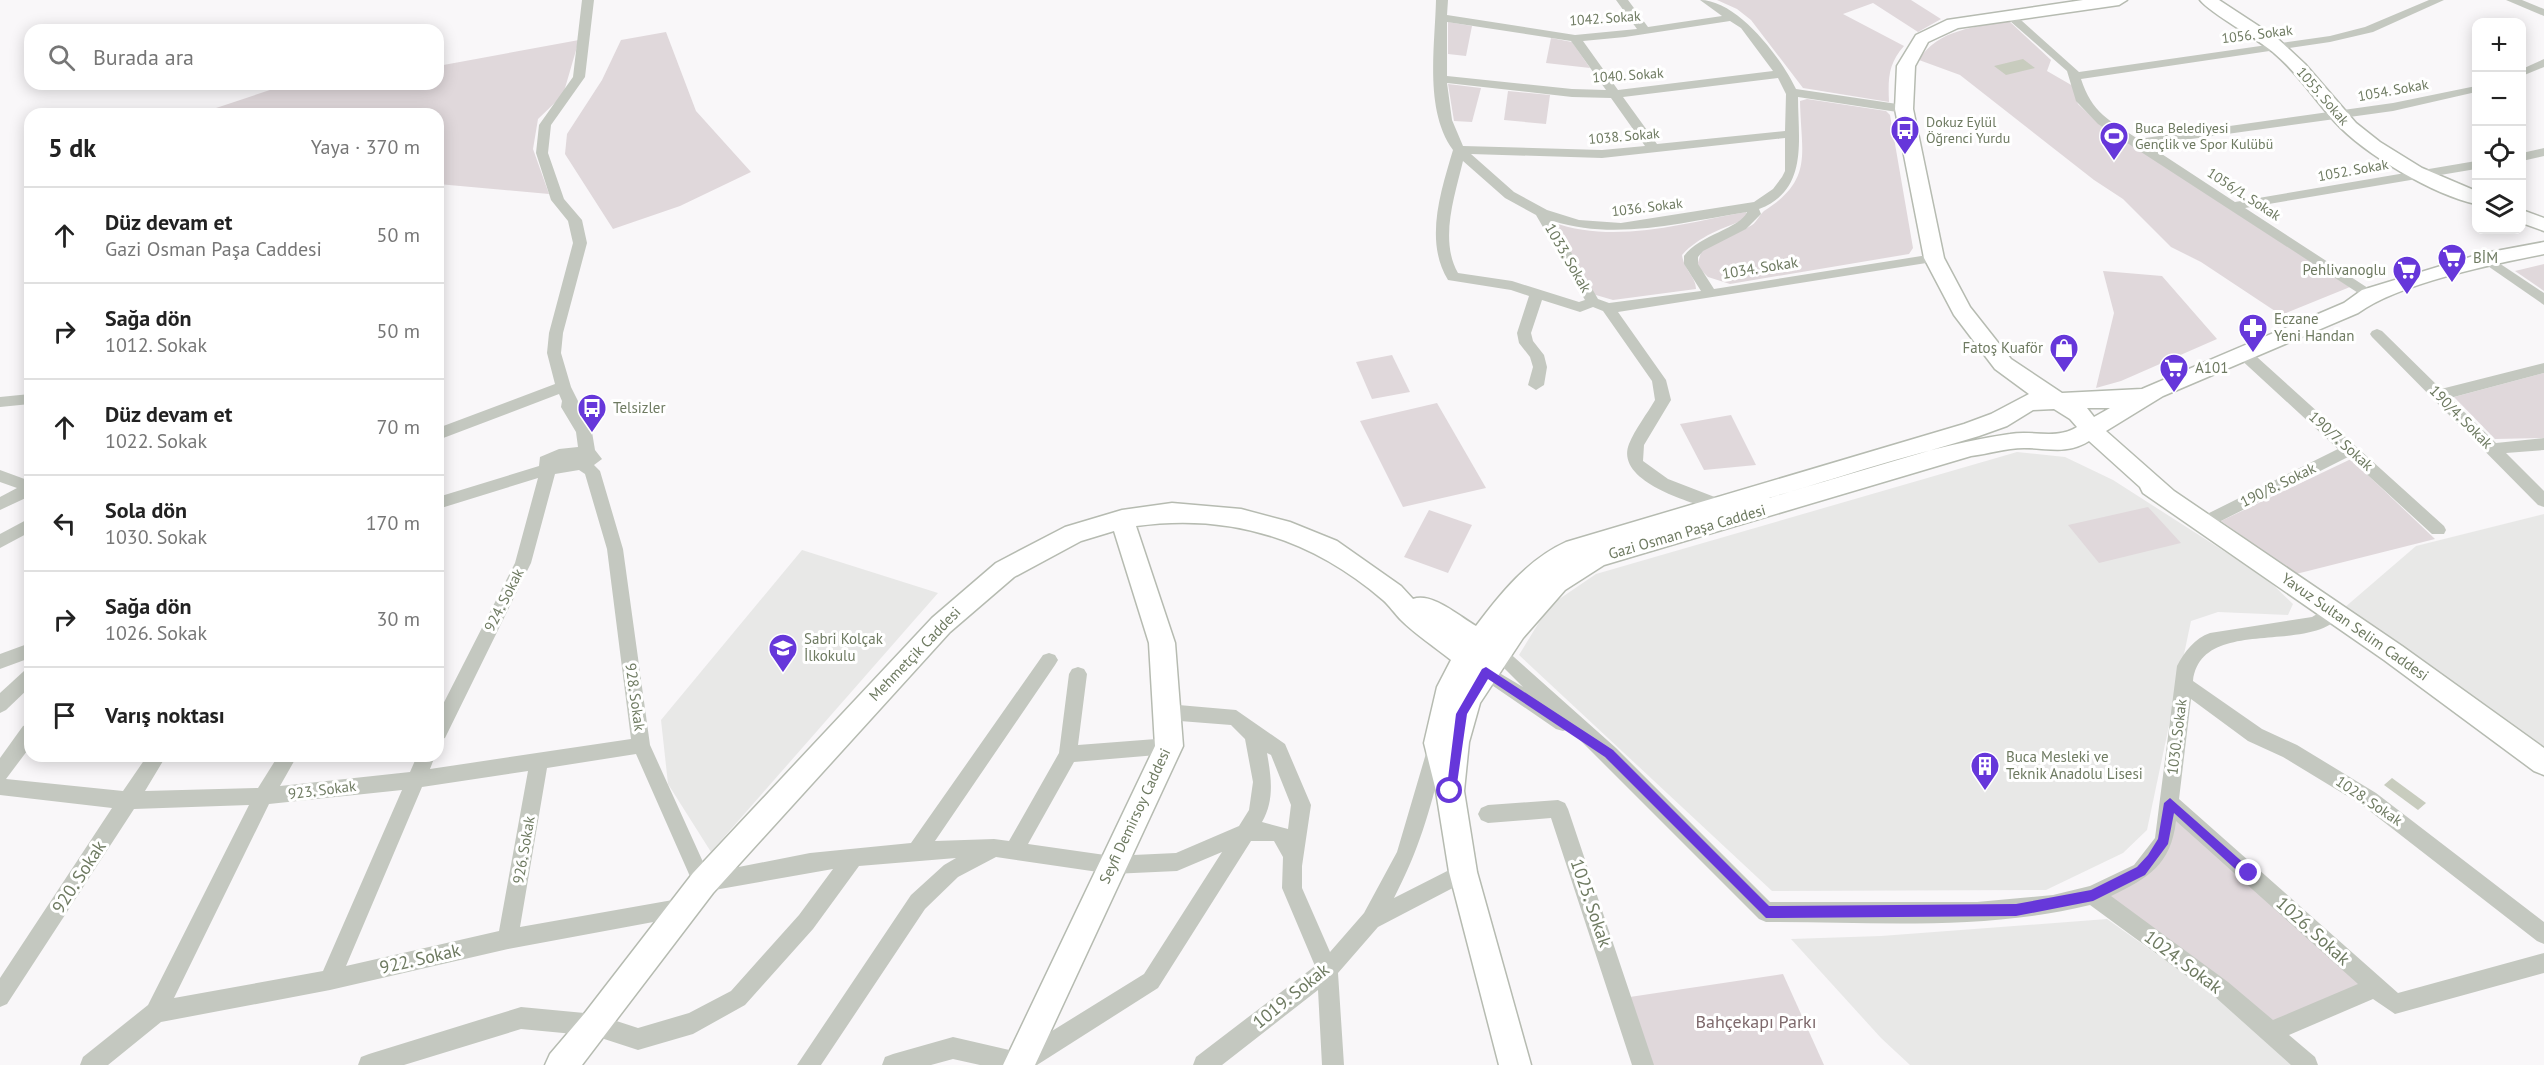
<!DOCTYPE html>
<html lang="tr">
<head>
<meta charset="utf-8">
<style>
	:root { --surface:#fff; --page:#f6f6f6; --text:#222; --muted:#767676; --line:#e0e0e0 }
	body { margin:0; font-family:"PT Sans",sans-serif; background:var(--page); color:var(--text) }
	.controls { position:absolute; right:18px; top:18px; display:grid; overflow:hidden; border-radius:12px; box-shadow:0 3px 15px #0003 }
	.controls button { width:54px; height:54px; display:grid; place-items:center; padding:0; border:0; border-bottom:2px solid var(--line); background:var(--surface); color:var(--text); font:30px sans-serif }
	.stop { position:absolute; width:18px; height:18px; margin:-14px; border:4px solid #6637da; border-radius:50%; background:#fff }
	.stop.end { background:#6637da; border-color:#fff; box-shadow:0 2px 6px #0008 }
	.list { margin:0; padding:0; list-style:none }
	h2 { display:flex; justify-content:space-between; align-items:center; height:78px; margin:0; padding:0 24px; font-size:26px }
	h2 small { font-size:20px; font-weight:400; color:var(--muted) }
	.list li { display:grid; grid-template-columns:39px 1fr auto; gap:18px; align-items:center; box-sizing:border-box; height:96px; padding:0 24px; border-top:2px solid var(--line) }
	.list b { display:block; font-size:22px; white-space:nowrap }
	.list p { margin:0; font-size:20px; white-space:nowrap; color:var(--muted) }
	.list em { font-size:20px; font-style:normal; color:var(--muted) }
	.icon { flex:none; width:33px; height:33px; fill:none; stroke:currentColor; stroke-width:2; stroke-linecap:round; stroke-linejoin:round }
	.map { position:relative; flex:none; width:2544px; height:1065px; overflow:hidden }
	.search { position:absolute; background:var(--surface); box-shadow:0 3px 15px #0003; left:24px; top:24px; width:420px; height:66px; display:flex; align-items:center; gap:15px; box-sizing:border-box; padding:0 21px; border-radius:18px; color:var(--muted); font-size:22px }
	.panel { position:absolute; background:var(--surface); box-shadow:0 3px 15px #0003; left:24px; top:108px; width:420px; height:654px; border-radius:18px }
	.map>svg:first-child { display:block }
</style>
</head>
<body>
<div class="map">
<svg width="2544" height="1065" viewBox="0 0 2544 1065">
	<rect width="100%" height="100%" fill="#f9f7f9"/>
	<g fill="#e8e8e7">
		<polygon points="2017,452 2065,457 2113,480 2266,578 2293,604 2288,615 2218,612 2191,621 2147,830 2123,853 2046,890 1772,891 1519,655 1549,606 1596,574"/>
		<polygon points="2544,514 2544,750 2344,608 2416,546"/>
		<polygon points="802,550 938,593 711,852 668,784 661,720"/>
		<polygon points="2107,919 2231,1007 2294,1065 1910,1065 1881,1038 1791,939 1881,936"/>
	</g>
	<g fill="#e0d8db">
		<path d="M1717,0H1911L1941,19L1918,32L1873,3L1843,14L1904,46C1888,64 1888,79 1889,102L1803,88L1751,20L1737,9Z"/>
		<path d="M2009,21L2051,60L2047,71L2073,86L2078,104L2098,123L2350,287L2281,315L2201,262L2171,247L2123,199L2094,180L1960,75L1919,60C1937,29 1977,27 2009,21Z"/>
		<polygon points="1448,22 1472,26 1466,56 1448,54"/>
		<polygon points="666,32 696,111 751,172 680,206 613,229 565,154 567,134 602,80 621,40"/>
		<polygon points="1551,38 1572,42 1590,68 1546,63"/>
		<polygon points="579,40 563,95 538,119 533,149 549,194 438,184 438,114 217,114 207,111 288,84 438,84 438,66"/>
		<polygon points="1448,84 1481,88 1472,122 1454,121"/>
		<polygon points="1508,91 1550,95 1546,124 1504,120"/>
		<path d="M1807,99L1886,111L1890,115L1913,248L1909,254L1730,284L1708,277L1697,266L1702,249C1718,238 1738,234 1752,225C1757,222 1759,215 1764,211C1814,179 1801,154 1800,101Z"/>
		<path d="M1746,212L1747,219C1723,228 1699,236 1682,255C1684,270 1696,277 1696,289L1613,300L1589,293L1552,222C1615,245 1683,223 1746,212Z"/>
		<polygon points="2544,264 2544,291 2515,271"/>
		<polygon points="2103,271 2162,276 2217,339 2121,381 2096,388 2114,313"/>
		<polygon points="1392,355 1410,392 1372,399 1356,362"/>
		<polygon points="2544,373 2544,438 2495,439 2454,397"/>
		<polygon points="1437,403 1486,488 1403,507 1360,421"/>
		<polygon points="1731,415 1756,465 1704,470 1680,424"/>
		<polygon points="2351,459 2435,539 2296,574 2221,521"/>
		<polygon points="2148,507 2181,543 2099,563 2068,525"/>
		<polygon points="1429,510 1472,525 1448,573 1404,557"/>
		<polygon points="2170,803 2376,987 2271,1032 2093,895 2152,858"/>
		<polygon points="1783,974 1824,1065 1643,1065 1623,998"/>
	</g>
	<g fill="#c8ccbe">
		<polygon points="2023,59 2035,68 2006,75 1994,66"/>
		<polygon points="2392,778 2426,803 2418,810 2384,785"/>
	</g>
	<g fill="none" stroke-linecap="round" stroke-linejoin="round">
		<g stroke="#b6bbb1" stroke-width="3">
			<g id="secondary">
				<path d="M2083,0H2127L2119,5L1958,28L1928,42L1915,66L1913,109L1944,258L1970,307L2011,359L2062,393L2142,389L2344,303L2362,290L2480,254L2544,242V254C2493,264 2399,283 2358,313L2163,396L2106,431L2174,491L2402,646L2544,748V775L2534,771L2384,660L2143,493L2140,487L2089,441C2067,455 2048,448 2024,448C2006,448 1988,454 1971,456L1604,565L1565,590L1523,638L1480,703L1469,742L1464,791L1477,872L1531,1065H1499L1449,872L1436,791L1424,743L1437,687L1451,660C1435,647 1416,635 1401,620C1395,614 1389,605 1383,600C1311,538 1229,513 1136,526L1175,643L1183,746L1035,1065H1003L1155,746L1149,643L1114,531L1081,541L1014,577L950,632L713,893L582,1065H545L550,1054L584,1014L693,873L932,618L996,563L1065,527L1122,510L1172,503L1241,509L1290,522L1337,541L1401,586L1413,599C1432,592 1459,616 1476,626C1500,594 1528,559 1566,542L1964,424L1991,414L2029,394L1995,369L1954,315L1924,258L1895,109L1897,66L1916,35L1947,20ZM2087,408H2110L2094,417ZM2054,409L2070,419L2077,427C2056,440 2033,430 2010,434C1928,446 1849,475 1769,498L1979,436L2007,426L2033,410Z"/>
				<path d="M2200,0H2219L2277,38L2305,64L2356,123L2380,142L2422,168L2476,191V204C2434,195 2364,154 2335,122C2314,99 2298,73 2274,53C2257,38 2211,14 2200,0Z"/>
				<polygon points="2522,210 2544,218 2544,231 2522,223"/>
			</g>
		</g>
		<g fill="#c4c8c0" fill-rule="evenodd">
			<path d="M582,0H594L585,77L551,125L548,153L564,199L582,220L587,243L563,333L561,353L571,387L578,401L577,407L592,432L595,450L602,459L594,465L600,471L623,549L650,745L708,873L810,853L911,843L1043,655L1049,653L1055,655L1058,660L1055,665L935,841L994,839L1009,841L1059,753L1069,674L1072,669L1078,667L1084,669L1087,674L1078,745L1169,738L1176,740L1178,746L1176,752L1169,754L1074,762L1028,844L1112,856L1176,853L1239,826L1249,810L1253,782L1245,739L1231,725L1167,720L1161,717L1158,712L1161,707L1167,704L1236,710L1285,744L1311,805L1302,866V888L1330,952L1364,913L1397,852L1427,750L1429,744L1436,742L1443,744L1445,750C1431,806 1421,846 1394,898L1463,863L1470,865L1473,872L1470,879L1378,927L1338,973L1344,1065H1322L1318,990L1222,1065H1193L1196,1057L1315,966L1282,888L1283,857L1274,841H1251L1158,988L1037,1065H980L953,1059L931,1065H882L885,1057L893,1054L953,1037L1018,1052L1144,974L1222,852L1177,871L1112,874L996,857L958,877L925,909L821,1065H797L911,895L944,865L956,858L859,866L813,929L745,1005L693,1034L638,1050L595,1036L521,1029L404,1065H358L361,1057L369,1054L521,1007L595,1014L638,1028L689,1013L731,991L799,915L833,869L703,892L696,890L636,754L547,768L520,927L684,898L691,901L694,908L691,915L508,949L330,990L161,1022L108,1065H80L83,1057L148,1005L249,805L134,809L7,1004L0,1007V978L112,808L0,795V758L23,726L30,724V747L6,779L123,791L147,756H166L145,791L258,788L278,756H297L280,786L410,772L417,756H435L430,769L631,739L607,549L585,474L579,470L555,474L531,563L445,738L438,740V714L515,563L538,478L438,509V497L539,466L540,457L559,449L578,447L576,432L561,407L562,401L559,394L438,440V428L555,384L547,353L549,333L573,243L568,221L551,200L536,153L539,125L573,77ZM1267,753L1271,755L1291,805L1288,829L1262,822C1275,800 1271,776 1267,753ZM528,771L499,931L346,966L422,787ZM402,790L323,971L174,998L269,804Z"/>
			<path d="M1436,0H1448L1447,15L1575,35L1637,29L1616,0H1628L1648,27L1722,16L1700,0C1737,0 1781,57 1796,89L1904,105L1910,109L1904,113L1798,97C1798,140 1809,190 1759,209L1761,214L1746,229L1703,251L1698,257V264L1714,289L1934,254L1941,258L1939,261L1618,312L1666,380L1671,400L1644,445L1643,461L1668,479L1725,501L1727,505L1725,509L1719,511C1692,503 1614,482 1629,444C1635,429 1647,414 1655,400L1652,381L1603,311L1593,307L1580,312L1542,300L1531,333L1533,341L1544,355L1547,367L1544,385L1536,390L1528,385L1533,367L1530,357L1519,343L1517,333L1529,296L1511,290L1448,280C1424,241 1441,191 1453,150C1424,110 1435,46 1436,0ZM1730,21L1741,28L1773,71L1618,90L1583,41L1625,37ZM1447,22L1571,41L1606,90L1572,89L1447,76ZM1778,78L1786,94L1785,131L1657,144L1623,97ZM1447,83L1572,97L1611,98L1645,146L1602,150L1463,146L1452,120ZM1785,138V171L1782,177L1773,189L1754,202L1621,223L1579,220L1547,210L1514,192L1471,154L1602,158ZM1463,161L1505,198L1536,215L1585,300L1579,302L1512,281L1458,273C1439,240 1455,195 1463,161ZM1747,212C1741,228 1699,235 1684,256V264L1701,291L1609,303L1598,299L1553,221C1616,241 1683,222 1747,212Z"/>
			<path d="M2429,0H2444L2373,32L2330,42L2081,79C2092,113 2109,120 2138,139L2393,103L2476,86V92L2393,111L2148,145L2235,202L2476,161V169L2245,208L2374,292L2376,295L2369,300L2098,124L2076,101L2067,71L2002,14L2012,12L2079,72L2330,36L2365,27Z"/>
			<polygon points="2506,0 2522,0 2544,9 2544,16"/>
			<polygon points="2544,59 2544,67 2522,76 2522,69"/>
			<polygon points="2544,148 2544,156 2522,161 2522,153"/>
			<polygon points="2487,255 2544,293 2544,305 2482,262 2480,259"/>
			<polygon points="2377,329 2382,331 2441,389 2544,363 2544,373 2450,398 2496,443 2544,438 2544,450 2506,453 2544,491 2544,507 2538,505 2372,337 2370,334 2372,331"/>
			<polygon points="2242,347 2247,348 2444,526 2446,530 2444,534 2432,534 2348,457 2211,526 2199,526 2197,522 2199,518 2338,449 2237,356 2235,352"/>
			<polygon points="30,394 30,404 0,407 0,397"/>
			<polygon points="0,470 30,481 30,496 0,510 0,497 17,488 0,482"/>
			<polygon points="30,518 30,532 0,548 0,534"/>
			<path d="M2334,604L2340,606L2343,611C2318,658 2201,613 2193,681L2262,729L2297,745L2376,793L2544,922V944L2537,941L2362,805L2283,757L2248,741L2191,699L2179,799L2398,993L2544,953V973L2395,1014L2373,999L2289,1035L2315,1057L2318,1065H2291L2214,996L2090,905C1986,931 1873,922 1766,922L1759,919L1569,729L1563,731L1556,729L1480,677L1477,672L1480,667L1486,665L1523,687L1490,654L1493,649L1499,647L1505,649L1616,748L1770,902H1977L2053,895L2090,886L2134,865L2155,838L2177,666C2184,652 2195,638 2210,633L2312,617ZM2176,821L2358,984L2273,1020L2228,982L2111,896C2148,878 2171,865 2176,821Z"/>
			<polygon points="30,643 30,658 0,669 0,654"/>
			<polygon points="30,669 30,687 6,710 0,713 0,693 24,671"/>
			<polygon points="1558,800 1565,803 1568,809 1654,1065 1632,1065 1551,818 1488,823 1481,820 1478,814 1481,808 1488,805"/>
		</g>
		<use href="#secondary" fill="#fff" fill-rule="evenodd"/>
	</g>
	<polygon fill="#6637da" points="1486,667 1613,750 1769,906 2016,904 2091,890 2137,867 2148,855 2158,839 2164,803 2170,798 2255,873 2253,877 2244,877 2174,813 2168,844 2145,875 2093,901 2016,916 1766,918 1605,757 1488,679 1467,714 1456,791 1450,796 1446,795 1456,714 1482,669"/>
	<defs>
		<g id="bus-pin" transform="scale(1.5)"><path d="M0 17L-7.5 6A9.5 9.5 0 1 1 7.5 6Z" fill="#6637da" stroke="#fff"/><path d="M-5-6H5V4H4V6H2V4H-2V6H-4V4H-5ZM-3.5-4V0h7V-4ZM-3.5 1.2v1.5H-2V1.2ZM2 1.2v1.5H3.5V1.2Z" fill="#fff"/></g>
		<g id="stadium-pin" transform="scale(1.5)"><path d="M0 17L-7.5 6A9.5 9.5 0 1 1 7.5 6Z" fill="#6637da" stroke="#fff"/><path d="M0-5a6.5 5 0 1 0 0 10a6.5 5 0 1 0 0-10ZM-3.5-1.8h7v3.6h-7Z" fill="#fff"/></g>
		<g id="supermarket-pin" transform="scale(1.5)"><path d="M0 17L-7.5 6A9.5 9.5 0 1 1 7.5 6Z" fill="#6637da" stroke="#fff"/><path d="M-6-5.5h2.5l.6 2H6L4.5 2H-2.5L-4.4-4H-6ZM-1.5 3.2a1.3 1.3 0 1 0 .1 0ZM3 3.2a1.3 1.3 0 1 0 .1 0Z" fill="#fff"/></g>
		<g id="pharmacy-pin" transform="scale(1.5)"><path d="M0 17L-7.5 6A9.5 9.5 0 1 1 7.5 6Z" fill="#6637da" stroke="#fff"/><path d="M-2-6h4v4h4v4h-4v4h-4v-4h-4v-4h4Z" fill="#fff"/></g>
		<g id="shop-pin" transform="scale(1.5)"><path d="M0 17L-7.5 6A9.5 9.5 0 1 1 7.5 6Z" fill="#6637da" stroke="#fff"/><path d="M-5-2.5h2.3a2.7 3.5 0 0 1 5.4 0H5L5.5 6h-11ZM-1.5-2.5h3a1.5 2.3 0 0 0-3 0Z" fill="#fff"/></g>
		<g id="school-pin" transform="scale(1.5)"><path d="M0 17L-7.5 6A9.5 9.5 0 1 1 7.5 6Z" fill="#6637da" stroke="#fff"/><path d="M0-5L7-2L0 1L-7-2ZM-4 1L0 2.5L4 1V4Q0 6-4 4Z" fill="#fff"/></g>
		<g id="building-pin" transform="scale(1.5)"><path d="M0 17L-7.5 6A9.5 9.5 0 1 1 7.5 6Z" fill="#6637da" stroke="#fff"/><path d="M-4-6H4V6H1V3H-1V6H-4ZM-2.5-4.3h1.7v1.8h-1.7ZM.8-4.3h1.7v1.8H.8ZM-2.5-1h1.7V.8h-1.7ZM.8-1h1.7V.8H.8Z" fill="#fff"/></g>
	</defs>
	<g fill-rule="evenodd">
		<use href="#bus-pin" x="1905" y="130"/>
		<use href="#stadium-pin" x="2114" y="136"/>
		<use href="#supermarket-pin" x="2452" y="258"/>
		<use href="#supermarket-pin" x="2407" y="270"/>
		<use href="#pharmacy-pin" x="2253" y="328"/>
		<use href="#shop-pin" x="2064" y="348"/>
		<use href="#supermarket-pin" x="2174" y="368"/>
		<use href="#bus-pin" x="592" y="408"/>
		<use href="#school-pin" x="783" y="648"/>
		<use href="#building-pin" x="1985" y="766"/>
	</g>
	<g text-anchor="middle" stroke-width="6" stroke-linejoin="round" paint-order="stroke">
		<g font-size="14" fill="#6e7a61" stroke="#fff">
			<text transform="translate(1605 18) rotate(-4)" y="5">1042. Sokak</text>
			<text transform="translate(2257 34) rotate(-7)" y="5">1056. Sokak</text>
			<text transform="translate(1628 75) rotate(-4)" y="5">1040. Sokak</text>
			<text transform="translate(2393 90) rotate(-10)" y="5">1054. Sokak</text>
			<text transform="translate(2323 96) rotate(49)" y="5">1055. Sokak</text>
			<text transform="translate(1624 136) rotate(-5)" y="5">1038. Sokak</text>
			<text transform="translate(2353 170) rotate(-10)" y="5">1052. Sokak</text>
			<text transform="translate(2244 194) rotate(33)" y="5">1056/1. Sokak</text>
			<text transform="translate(1647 207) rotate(-7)" y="5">1036. Sokak</text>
		</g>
		<g font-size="14" fill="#6e7a61" stroke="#fff" text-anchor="start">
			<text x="1926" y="127">Dokuz Eylül<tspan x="1926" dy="16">Öğrenci Yurdu</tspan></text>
			<text x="2135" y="133">Buca Belediyesi<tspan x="2135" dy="16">Gençlik ve Spor Kulübü</tspan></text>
		</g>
		<g font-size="15" fill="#6e7a61" stroke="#fff">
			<text transform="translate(1568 258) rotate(60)" y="5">1033. Sokak</text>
			<text transform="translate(1760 268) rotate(-9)" y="5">1034. Sokak</text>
			<text transform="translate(2461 417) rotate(45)" y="5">190/4. Sokak</text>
			<text transform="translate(2341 441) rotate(42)" y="5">190/7. Sokak</text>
			<text transform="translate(2278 485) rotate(-26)" y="5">190/8. Sokak</text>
			<text transform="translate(1687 532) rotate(-16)" y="5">Gazi Osman Paşa Caddesi</text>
			<text transform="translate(504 600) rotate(-63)" y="5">924. Sokak</text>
			<text transform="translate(2355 627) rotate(35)" y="5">Yavuz Sultan Selim Caddesi</text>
			<text transform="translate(915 654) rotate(-46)" y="5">Mehmetçik Caddesi</text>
			<text transform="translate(635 697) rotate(82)" y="5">928. Sokak</text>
			<text transform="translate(2177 737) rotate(-83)" y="5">1030. Sokak</text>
			<text transform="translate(322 790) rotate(-7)" y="5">923. Sokak</text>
			<text transform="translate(2369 801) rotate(34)" y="5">1028. Sokak</text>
			<text transform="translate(1135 816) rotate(-65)" y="5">Seyfi Demirsoy Caddesi</text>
			<text transform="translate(524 850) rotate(-80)" y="5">926. Sokak</text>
		</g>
		<g font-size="15" fill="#6e7a61" stroke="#fff" text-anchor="start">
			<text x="2473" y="263">BİM</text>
			<text x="2386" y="275" text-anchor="end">Pehlivanoglu</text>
			<text x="2274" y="324">Eczane<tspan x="2274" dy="17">Yeni Handan</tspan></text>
			<text x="2043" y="353" text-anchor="end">Fatoş Kuaför</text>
			<text x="2195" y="373">A101</text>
			<text x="613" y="413">Telsizler</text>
			<text x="804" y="644">Sabri Kolçak<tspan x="804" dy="17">İlkokulu</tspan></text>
			<text x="2006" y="762">Buca Mesleki ve<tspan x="2006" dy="17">Teknik Anadolu Lisesi</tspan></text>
		</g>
		<g font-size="18" fill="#6e7a61" stroke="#fff">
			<text transform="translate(79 877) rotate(-57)" y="6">920. Sokak</text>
			<text transform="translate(1591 903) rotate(71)" y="6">1025. Sokak</text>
			<text transform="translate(2313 931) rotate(42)" y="6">1026. Sokak</text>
			<text transform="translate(420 959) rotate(-13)" y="6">922. Sokak</text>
			<text transform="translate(2183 962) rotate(37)" y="6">1024. Sokak</text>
			<text transform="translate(1291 996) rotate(-39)" y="6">1019. Sokak</text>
		</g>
		<g font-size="18" fill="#7e696c" stroke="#fff">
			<text x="1756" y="1028">Bahçekapı Parkı</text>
		</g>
	</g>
</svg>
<div class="controls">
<button>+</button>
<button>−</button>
<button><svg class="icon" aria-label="locate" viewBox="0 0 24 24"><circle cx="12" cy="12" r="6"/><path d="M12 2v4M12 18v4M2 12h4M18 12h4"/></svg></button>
<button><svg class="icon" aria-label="layers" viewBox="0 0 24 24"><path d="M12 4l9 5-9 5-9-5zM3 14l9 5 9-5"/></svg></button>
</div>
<div class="stop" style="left:1450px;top:791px"></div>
<div class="stop end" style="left:2249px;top:873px"></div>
<div class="search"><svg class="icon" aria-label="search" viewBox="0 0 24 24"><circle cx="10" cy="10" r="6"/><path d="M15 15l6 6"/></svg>Burada ara</div>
<section class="panel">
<h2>5 dk<small>Yaya · 370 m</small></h2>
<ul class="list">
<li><svg class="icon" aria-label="ahead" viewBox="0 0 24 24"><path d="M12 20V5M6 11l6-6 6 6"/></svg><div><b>Düz devam et</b><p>Gazi Osman Paşa Caddesi</p></div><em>50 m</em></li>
<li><svg class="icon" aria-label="right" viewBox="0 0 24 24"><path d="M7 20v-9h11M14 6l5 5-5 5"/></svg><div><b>Sağa dön</b><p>1012. Sokak</p></div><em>50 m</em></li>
<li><svg class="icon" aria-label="ahead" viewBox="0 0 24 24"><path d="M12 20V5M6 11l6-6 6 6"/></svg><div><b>Düz devam et</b><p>1022. Sokak</p></div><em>70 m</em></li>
<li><svg class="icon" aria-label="left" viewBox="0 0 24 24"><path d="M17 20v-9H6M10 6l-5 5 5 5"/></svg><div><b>Sola dön</b><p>1030. Sokak</p></div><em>170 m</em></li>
<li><svg class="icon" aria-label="right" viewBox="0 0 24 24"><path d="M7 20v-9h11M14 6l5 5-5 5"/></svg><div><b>Sağa dön</b><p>1026. Sokak</p></div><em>30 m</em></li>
<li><svg class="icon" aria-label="arrive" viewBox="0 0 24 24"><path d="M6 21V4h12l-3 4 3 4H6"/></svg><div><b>Varış noktası</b></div></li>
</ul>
</section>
</div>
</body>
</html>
